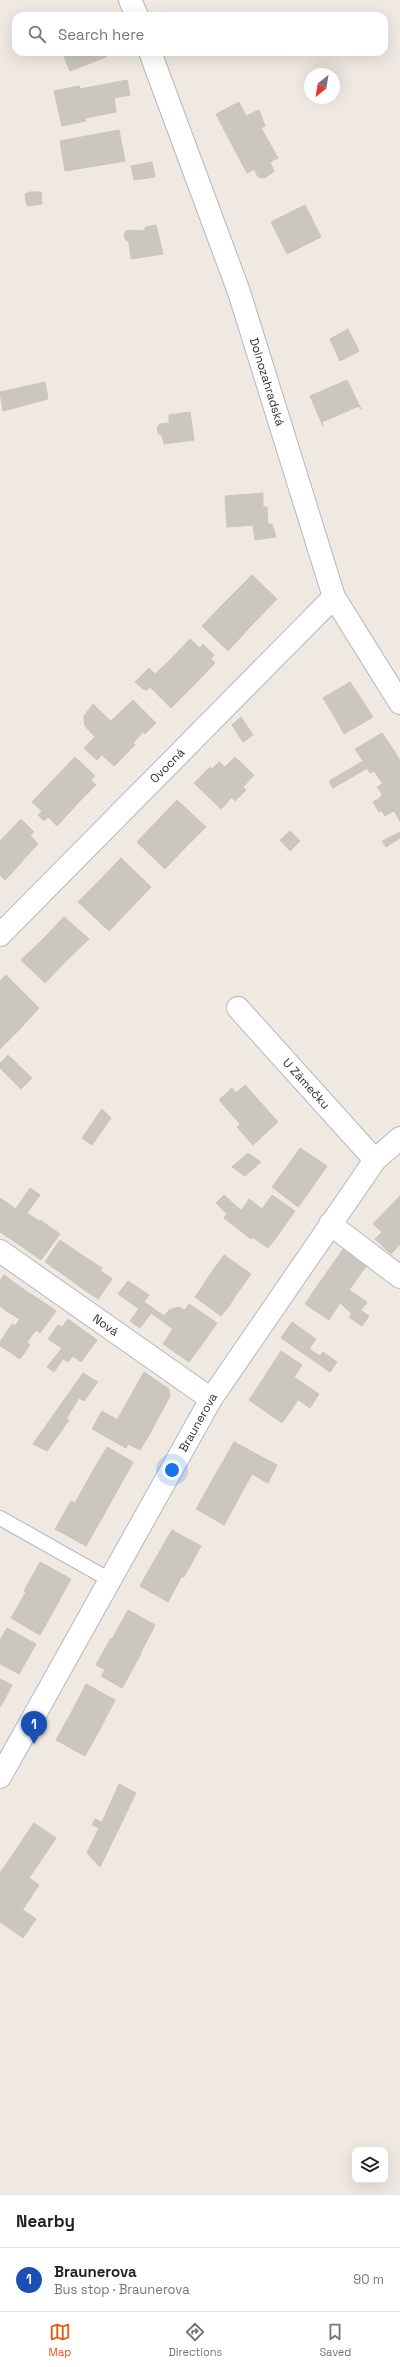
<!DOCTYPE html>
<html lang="en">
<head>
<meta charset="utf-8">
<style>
	:root { --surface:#fff; --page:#f2f2f2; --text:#222; --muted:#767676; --line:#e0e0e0; --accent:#ea580c }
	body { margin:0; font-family:"Space Grotesk",sans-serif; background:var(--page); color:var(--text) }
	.controls { position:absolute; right:12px; bottom:12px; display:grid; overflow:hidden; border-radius:8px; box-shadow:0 4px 16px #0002 }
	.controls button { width:36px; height:36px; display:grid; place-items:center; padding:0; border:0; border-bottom:1px solid var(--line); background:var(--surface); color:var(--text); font:20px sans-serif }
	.compass { position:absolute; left:304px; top:68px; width:36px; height:36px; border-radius:50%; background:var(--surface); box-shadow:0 4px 16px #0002; rotate:210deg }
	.you { position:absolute; left:172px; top:1470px; width:14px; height:14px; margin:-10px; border:3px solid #fff; border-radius:50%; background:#1a73e8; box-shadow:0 0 0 6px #1a73e833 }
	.badge { display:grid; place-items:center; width:26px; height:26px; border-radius:50%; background:var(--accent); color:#fff; font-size:13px; font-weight:700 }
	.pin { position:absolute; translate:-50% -33px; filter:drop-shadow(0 1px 2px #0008) }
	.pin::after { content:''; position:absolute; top:21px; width:14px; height:12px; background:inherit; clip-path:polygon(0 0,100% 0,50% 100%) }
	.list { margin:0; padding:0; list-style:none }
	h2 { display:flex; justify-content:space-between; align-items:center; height:52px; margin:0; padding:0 16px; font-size:17px }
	h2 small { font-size:13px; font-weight:400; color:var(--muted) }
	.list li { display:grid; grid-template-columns:26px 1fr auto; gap:12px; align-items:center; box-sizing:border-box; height:64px; padding:0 16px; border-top:1px solid var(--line) }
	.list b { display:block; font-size:15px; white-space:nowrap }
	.list p { margin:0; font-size:13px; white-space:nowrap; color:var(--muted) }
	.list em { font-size:13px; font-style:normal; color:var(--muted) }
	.icon { flex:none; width:22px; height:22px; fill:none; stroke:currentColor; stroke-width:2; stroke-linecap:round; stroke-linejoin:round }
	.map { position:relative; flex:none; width:400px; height:2195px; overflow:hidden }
	.search { position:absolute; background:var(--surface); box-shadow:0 4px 16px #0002; left:12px; right:12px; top:12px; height:44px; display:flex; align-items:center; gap:10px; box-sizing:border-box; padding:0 14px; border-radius:12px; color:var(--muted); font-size:15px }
	.sheet { height:116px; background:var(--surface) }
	nav { display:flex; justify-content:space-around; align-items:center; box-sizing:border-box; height:56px; border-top:1px solid var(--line); background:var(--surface); font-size:11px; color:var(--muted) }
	nav a { display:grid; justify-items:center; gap:2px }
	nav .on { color:var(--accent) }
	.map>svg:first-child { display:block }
</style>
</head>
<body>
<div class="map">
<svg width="400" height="2195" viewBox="0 0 400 2195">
	<rect width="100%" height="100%" fill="#efe9e1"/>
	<g fill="#cbc7bf" stroke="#cbc5ba">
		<polygon points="62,52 104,52 106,57 70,71"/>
		<polygon points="127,80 130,95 114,98 116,112 85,118 86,121 62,126 54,91 79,86 80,89"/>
		<polygon points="239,102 246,116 259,110 265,126 231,143 216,114"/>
		<polygon points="261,128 278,158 270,162 274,171 265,178 258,177 254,169 247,173 231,143"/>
		<polygon points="119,130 125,161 65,171 60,141"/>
		<polygon points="152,162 155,177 134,180 131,166"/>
		<polygon points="30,192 41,192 42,204 27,206 25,194"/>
		<polygon points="305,205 321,237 287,254 271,222"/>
		<polygon points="156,225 163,254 131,259 129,242 125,239 124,234 127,230 143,231 146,227"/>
		<polygon points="348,329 359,351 340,361 330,339"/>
		<polygon points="347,380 361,409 359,406 322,422 323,426 310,396"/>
		<polygon points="45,382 48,399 3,411 0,392"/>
		<polygon points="190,412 194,440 164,444 162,436 158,433 157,428 160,424 169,423 169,415"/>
		<polygon points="263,493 263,507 267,507 268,524 227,527 225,496"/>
		<polygon points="272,524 276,537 255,540 253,526"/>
		<polygon points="252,575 277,599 250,627 224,603"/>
		<polygon points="224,603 250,627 228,651 202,626"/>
		<polygon points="190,639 200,648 203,644 214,655 211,659 215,663 193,686 168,662"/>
		<polygon points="168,662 193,686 171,708 150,687 147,690 143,689 135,682 149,668 155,674"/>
		<polygon points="350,682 362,700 334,716 323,698"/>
		<polygon points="133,700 156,723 145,734 143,732 133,743 111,721"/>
		<polygon points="362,700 373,717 344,734 334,716"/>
		<polygon points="93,704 135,745 114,766 102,755 97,760 84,748 95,737 85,726 84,721 84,716"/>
		<polygon points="241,717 253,735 243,742 232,725"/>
		<polygon points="382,733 395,752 333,788 329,781 363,761 355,749"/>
		<polygon points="395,752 400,761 400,773 383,784 374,771 370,773 367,768"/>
		<polygon points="75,757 95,776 91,780 96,785 78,803 53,780"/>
		<polygon points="235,757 254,775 243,787 246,790 235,801 232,797 221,809 194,783 210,767 212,769 219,762 225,767"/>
		<polygon points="400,773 400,799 379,812 373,802 380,798 382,794 377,787"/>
		<polygon points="53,780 78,803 57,826 48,817 44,821 38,815 42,811 32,802"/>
		<polygon points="400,799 400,821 394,811 385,816 381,810"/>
		<polygon points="177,800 206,827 185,848 157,821"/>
		<polygon points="21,819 34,832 30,835 38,844 21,862 0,841"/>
		<polygon points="157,821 185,848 165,869 137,842"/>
		<polygon points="290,831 300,841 290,851 280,840"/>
		<polygon points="400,832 400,838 386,847 382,841"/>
		<polygon points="0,841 22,862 5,880 0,875"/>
		<polygon points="121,858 151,887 130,909 100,880"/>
		<polygon points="100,880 130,909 109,931 78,902"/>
		<polygon points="64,917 89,939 66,961 43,939"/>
		<polygon points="43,939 66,961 45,983 21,960"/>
		<polygon points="6,975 39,1008 19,1030 0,1012 0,981"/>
		<polygon points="0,1012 19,1030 0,1049"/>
		<polygon points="8,1055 32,1078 21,1089 0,1068 0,1063"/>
		<polygon points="245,1085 262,1104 240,1124 219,1100 232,1088 236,1093"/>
		<polygon points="262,1104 278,1122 253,1145 237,1127"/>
		<polygon points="102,1109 111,1118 92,1145 82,1138"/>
		<polygon points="300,1148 327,1166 318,1179 291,1161"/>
		<polygon points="248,1153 261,1162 245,1176 232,1167"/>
		<polygon points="291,1161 318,1179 307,1195 280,1176"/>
		<polygon points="280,1176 307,1195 298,1207 272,1187"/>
		<polygon points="30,1188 40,1195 27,1213 39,1221 21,1246 0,1232"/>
		<polygon points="224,1195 254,1222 276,1238 268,1248 252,1237 251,1239 224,1218 227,1214 216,1203"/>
		<polygon points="272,1195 295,1211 276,1238 241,1211 249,1199 262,1209"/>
		<polygon points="400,1196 400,1204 396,1200"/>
		<polygon points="0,1198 16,1209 0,1232"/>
		<polygon points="396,1200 400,1204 400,1244 391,1254 375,1239 382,1232 373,1224"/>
		<polygon points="40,1220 60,1234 41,1260 21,1246"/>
		<polygon points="60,1240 76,1251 61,1273 45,1262"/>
		<polygon points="344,1248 367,1265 349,1290 367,1302 361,1310 320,1282"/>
		<polygon points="76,1251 102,1268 86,1291 61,1273"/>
		<polygon points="224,1255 251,1274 236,1295 209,1276"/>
		<polygon points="101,1271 112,1279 98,1299 86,1291"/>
		<polygon points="4,1275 23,1289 8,1312 0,1306 0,1281"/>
		<polygon points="209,1276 236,1295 229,1306 202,1287"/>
		<polygon points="128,1281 149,1295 139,1309 118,1294"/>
		<polygon points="320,1282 369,1316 362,1326 349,1317 352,1314 340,1303 329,1320 305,1304"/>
		<polygon points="202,1287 229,1306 221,1316 195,1297"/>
		<polygon points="23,1289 43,1302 10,1352 0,1346 0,1342 12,1324 15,1326 20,1319 8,1312"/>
		<polygon points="43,1302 56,1311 40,1333 36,1330 27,1342 30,1345 20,1359 10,1352"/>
		<polygon points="144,1302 203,1343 189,1362 163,1344 173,1329 151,1313 140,1328 130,1321"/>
		<polygon points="189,1304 217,1323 203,1343 164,1316 169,1310 179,1307 185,1310"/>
		<polygon points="68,1319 83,1330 54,1372 47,1367 62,1348 48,1339 58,1325 62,1327"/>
		<polygon points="292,1322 316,1339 309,1349 320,1356 323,1352 337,1362 330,1372 281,1338"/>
		<polygon points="83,1330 97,1340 81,1362 73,1356 68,1362 63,1359"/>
		<polygon points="281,1351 302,1365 294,1377 319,1394 310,1408 265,1376"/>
		<polygon points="144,1372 169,1389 170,1396 148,1437 117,1420"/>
		<polygon points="83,1373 98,1382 84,1401 79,1398 66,1419 69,1420 47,1451 33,1444"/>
		<polygon points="265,1376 298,1400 282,1423 249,1400"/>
		<polygon points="102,1411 148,1437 140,1450 128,1444 126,1448 92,1429"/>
		<polygon points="234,1442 277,1465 268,1483 252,1474 224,1525 196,1509"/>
		<polygon points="107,1447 133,1462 117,1491 90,1476"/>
		<polygon points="90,1476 117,1491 102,1518 75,1503"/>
		<polygon points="71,1501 102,1518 86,1546 55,1529"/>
		<polygon points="172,1530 201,1546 184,1577 154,1561"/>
		<polygon points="154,1561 182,1576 168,1602 140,1586"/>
		<polygon points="40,1562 71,1579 55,1608 24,1591"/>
		<polygon points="26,1592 55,1608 40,1635 11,1618"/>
		<polygon points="128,1610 155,1625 140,1654 112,1639"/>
		<polygon points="7,1628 36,1644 19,1674 0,1664 0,1640"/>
		<polygon points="111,1638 141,1654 122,1688 101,1676 105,1670 96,1665"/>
		<polygon points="0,1679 12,1685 1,1706 0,1706"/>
		<polygon points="86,1684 115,1700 100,1729 71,1713"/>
		<polygon points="71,1713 100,1729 85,1756 56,1740"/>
		<polygon points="119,1784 136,1793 100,1867 87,1853 99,1828 92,1825 95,1819 102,1822"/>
		<polygon points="34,1823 56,1838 29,1878 7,1863"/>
		<polygon points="7,1863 39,1885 23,1909 0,1894 0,1873"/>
		<polygon points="0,1894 36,1919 23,1938 0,1922"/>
	</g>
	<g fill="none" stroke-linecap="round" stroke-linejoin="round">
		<g stroke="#b4b7c1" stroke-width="16">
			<polyline id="service" points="0,1518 110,1580"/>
		</g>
		<g stroke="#b4b7c1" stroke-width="24">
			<g id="minor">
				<polyline points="130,0 137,16"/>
				<path id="s1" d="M150,52L239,292L334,597L400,703"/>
				<path id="s2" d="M0,935L334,597"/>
				<path id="s3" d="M238,1008L375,1160"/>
				<polyline points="330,1224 400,1277"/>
				<path id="s4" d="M0,1251L211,1399"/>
				<path id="s5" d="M0,1777L211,1399L375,1160L400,1138"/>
			</g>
		</g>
		<use href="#service" stroke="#fff" stroke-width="14"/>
		<use href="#minor" stroke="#fff" stroke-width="22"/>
	</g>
	<g text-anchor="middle" stroke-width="3" stroke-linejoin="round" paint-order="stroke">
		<g font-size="12" fill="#2e2e2e" stroke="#fff">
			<text dy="4" stroke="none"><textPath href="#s1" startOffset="350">Dolnozahradská</textPath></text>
			<text dy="4" stroke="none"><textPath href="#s2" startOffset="238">Ovocná</textPath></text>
			<text dy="4" stroke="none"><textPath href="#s3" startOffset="102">U Zámečku</textPath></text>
			<text dy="4" stroke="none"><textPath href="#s4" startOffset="129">Nová</textPath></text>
			<text dy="4" stroke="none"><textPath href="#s5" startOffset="406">Braunerova</textPath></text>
		</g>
	</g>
</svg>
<div class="controls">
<button><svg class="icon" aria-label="layers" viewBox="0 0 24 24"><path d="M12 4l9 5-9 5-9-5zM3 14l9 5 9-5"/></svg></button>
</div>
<svg class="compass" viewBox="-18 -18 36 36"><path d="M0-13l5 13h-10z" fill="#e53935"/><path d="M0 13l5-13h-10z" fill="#767676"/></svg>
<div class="you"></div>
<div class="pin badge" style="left:34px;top:1744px;background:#1a4fb4">1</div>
<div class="search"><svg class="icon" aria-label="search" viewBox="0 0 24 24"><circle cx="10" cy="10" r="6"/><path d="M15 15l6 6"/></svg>Search here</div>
</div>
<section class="sheet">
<h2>Nearby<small></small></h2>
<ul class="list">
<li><span class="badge" style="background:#1a4fb4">1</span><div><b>Braunerova</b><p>Bus stop · Braunerova</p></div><em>90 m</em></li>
</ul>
</section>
<nav>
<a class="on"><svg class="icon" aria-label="map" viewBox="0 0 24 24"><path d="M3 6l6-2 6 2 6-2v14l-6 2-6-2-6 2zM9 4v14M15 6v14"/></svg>Map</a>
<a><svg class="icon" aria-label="directions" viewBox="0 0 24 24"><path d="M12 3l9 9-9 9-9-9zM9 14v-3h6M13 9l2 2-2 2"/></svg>Directions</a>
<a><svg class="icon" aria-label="saved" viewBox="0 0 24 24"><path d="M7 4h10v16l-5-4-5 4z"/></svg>Saved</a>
</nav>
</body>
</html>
